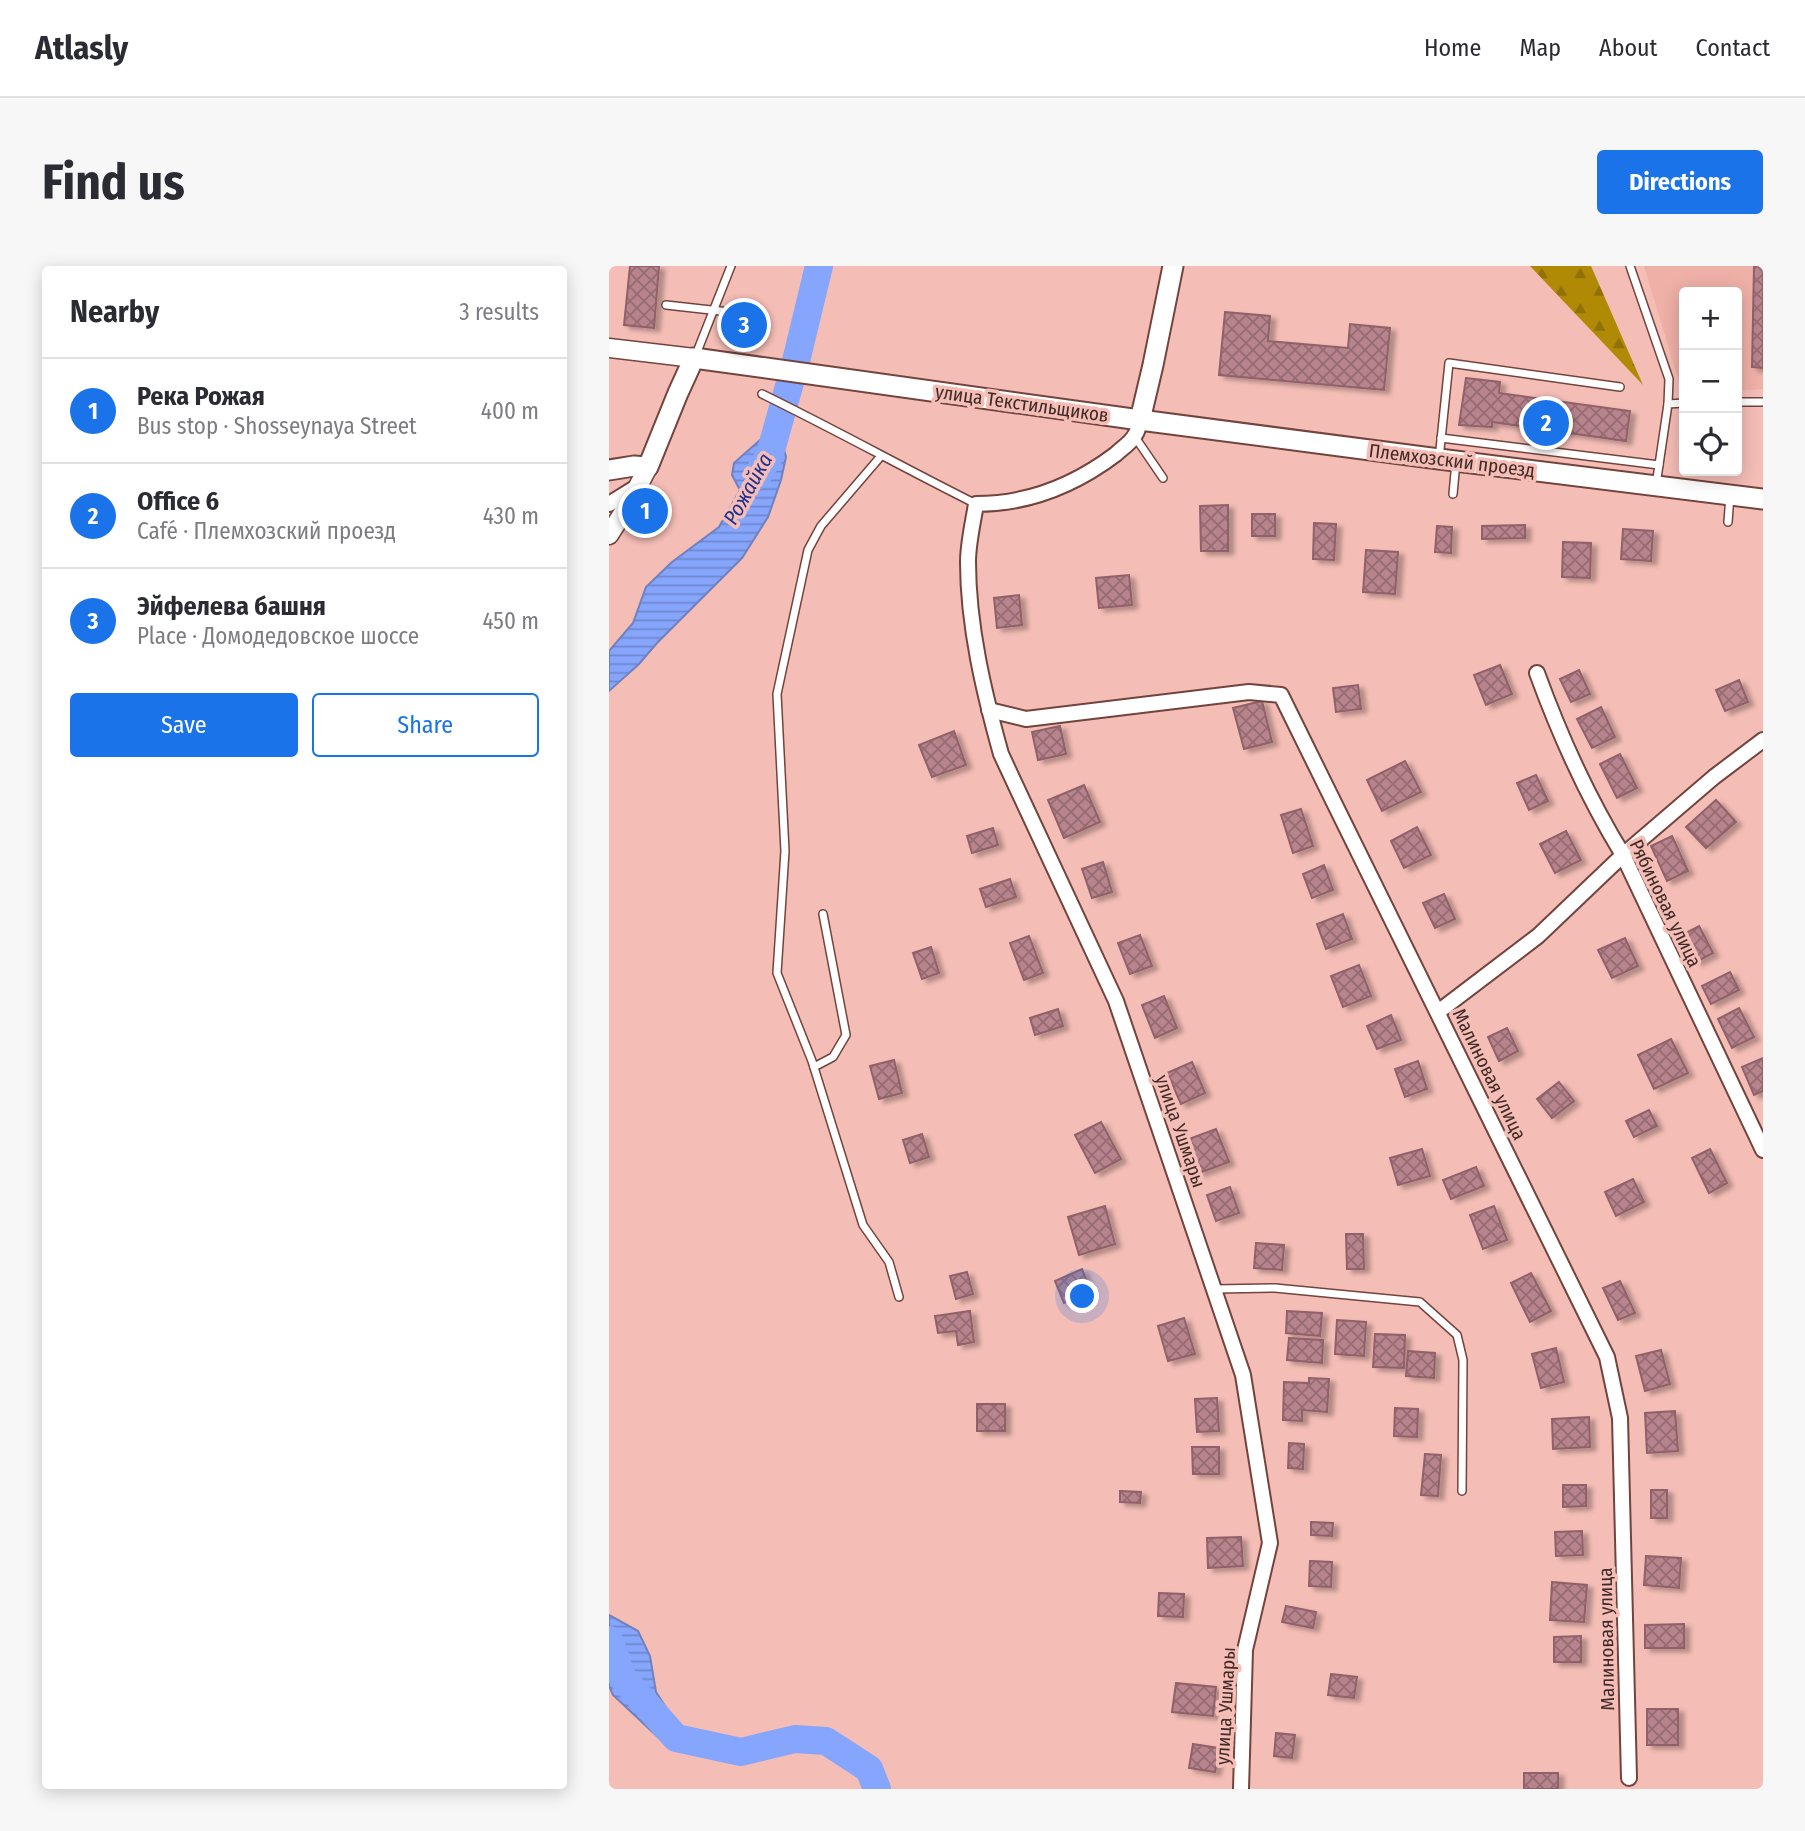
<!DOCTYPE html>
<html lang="en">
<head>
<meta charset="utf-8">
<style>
	:root { --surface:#fff; --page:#f7f7f7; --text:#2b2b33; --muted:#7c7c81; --line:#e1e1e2; --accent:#1a73e8 }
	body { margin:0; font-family:"Fira Sans Condensed",sans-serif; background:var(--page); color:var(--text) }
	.controls { position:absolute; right:21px; top:21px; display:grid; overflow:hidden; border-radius:7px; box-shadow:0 4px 18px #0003 }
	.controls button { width:63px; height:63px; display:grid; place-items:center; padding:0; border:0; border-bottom:2px solid var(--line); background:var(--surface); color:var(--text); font:35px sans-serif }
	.you { position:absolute; left:474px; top:1031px; width:24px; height:24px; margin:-18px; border:5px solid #fff; border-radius:50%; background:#1a73e8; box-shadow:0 0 0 10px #1a73e833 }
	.badge { display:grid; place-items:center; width:46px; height:46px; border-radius:50%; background:var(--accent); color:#fff; font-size:23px; font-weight:700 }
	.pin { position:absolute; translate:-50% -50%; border:4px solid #fff; box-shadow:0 2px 7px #0006 }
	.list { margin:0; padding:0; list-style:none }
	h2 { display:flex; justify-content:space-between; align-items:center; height:91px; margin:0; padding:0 28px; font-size:30px }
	h2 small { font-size:23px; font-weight:400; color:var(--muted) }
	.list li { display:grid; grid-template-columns:46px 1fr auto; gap:21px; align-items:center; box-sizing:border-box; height:105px; padding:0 28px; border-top:2px solid var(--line) }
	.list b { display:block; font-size:26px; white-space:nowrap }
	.list p { margin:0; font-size:23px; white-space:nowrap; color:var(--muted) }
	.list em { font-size:23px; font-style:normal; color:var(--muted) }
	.actions { display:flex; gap:14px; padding:21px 28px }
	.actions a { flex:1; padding:16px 0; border:2px solid var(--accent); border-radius:7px; text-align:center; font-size:24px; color:var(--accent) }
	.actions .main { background:var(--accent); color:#fff }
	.icon { flex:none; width:38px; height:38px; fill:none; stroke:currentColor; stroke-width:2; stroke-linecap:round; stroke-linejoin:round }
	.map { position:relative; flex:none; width:1154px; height:1523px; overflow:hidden; border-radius:7px }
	header { display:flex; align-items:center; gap:42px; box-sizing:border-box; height:98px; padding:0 35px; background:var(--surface); border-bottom:2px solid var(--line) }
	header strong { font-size:33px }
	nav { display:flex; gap:38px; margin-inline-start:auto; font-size:24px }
	.intro { display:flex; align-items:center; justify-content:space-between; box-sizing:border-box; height:168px; padding:0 42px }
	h1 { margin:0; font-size:49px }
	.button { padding:18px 32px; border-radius:7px; background:var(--accent); color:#fff; font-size:24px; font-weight:700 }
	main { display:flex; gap:42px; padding:0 42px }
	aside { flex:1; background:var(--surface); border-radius:7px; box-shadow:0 4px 18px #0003 }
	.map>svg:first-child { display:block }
</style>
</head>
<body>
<header>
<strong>Atlasly</strong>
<nav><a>Home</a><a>Map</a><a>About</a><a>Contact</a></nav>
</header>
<div class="intro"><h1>Find us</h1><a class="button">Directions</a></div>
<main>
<aside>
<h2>Nearby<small>3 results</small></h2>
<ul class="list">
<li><span class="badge">1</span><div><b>Река Рожая</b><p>Bus stop · Shosseynaya Street</p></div><em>400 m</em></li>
<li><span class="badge">2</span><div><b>Office 6</b><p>Café · Племхозский проезд</p></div><em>430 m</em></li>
<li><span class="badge">3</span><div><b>Эйфелева башня</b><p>Place · Домодедовское шоссе</p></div><em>450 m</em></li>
</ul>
<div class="actions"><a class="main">Save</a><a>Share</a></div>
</aside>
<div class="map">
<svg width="1154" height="1523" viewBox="0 0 1154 1523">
	<defs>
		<pattern id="forest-firs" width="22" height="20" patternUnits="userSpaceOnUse" patternTransform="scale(1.75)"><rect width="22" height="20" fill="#b08905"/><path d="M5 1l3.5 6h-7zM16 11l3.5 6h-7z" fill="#917006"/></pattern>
		<pattern id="water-rules" width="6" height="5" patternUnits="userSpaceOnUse" patternTransform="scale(1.75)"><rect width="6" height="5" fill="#86a6fd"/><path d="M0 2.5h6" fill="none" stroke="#6f87cd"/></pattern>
		<pattern id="building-cross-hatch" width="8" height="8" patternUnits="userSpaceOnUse" patternTransform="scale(1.75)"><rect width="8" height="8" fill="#b7838c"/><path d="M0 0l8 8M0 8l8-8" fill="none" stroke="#966b72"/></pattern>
		<filter id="shadow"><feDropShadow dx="5.5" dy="3.5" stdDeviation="2" flood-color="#0004"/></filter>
	</defs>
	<rect width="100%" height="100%" fill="#f4bdb5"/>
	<polygon fill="#eeb0a7" points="1035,0 1154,0 1154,123 1128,125 1128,26 1075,26 1074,129"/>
	<polygon fill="url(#forest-firs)" points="921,0 982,0 1034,119"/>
	<g fill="url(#water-rules)" stroke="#7181bd" stroke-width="2">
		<polygon points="151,174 173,176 177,191 172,214 159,251 133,292 48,377 30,398 0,425 0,385 24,357 37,321 63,296 110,261 131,224 123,209 125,197"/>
		<polygon points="0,1349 29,1365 41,1390 47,1426 58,1443 65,1458 51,1473 4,1429 0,1420"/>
	</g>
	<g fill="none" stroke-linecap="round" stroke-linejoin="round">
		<g stroke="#86a6fd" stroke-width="28">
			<polyline points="149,209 161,188 187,95 210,0"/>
			<polyline points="0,1374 13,1411 67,1472 132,1486 186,1473 217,1475 260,1503 268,1523"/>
		</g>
	</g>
	<g fill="url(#building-cross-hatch)" stroke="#916069" stroke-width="2" filter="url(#shadow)">
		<polygon points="21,0 50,0 45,62 15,59"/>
		<polygon points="1145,0 1154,0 1154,102 1143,101"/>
		<polygon points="616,46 661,50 659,75 739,82 741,58 781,62 775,124 610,109"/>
		<polygon points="857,112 891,116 890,127 1021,145 1017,175 883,156 883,161 850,159"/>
		<polygon points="619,239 619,285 592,285 591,240"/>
		<rect x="643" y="248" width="23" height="22"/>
		<polygon points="705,257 727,258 725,294 704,293"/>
		<polygon points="916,259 916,272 873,273 873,260"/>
		<polygon points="828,260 843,261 842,287 826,286"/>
		<polygon points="1014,263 1044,265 1042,295 1012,293"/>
		<polygon points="954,276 982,277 981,312 953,311"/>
		<polygon points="757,284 789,286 786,328 754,326"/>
		<polygon points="520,309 523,339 490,342 487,312"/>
		<polygon points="410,329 413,359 388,362 385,332"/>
		<polygon points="891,399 903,428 877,439 865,409"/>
		<polygon points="970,404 981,428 962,436 951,413"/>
		<polygon points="1130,414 1139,436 1116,445 1107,424"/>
		<polygon points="749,419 752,443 727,446 724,422"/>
		<polygon points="653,435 663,476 635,483 624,442"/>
		<polygon points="992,441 1006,471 983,482 968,453"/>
		<polygon points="451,460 457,488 429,494 423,466"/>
		<polygon points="345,465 357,499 323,511 310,479"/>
		<polygon points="1011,488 1028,522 1008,532 991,498"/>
		<polygon points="796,495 812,526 773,545 758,514"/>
		<polygon points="927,509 939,535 920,544 908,517"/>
		<polygon points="475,519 491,556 455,572 439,534"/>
		<polygon points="1107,534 1127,556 1097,582 1077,561"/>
		<polygon points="692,543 704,580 684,587 672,549"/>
		<polygon points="808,561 822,589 795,602 782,575"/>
		<polygon points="384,562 389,579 363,587 358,570"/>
		<polygon points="957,565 972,594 946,607 931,578"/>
		<polygon points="1063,570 1079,605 1058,615 1042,580"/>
		<polygon points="494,596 503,626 483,632 473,603"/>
		<polygon points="715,599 724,624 703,632 694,608"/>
		<polygon points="401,613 407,631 377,641 371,623"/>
		<polygon points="835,628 846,653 826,662 814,637"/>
		<polygon points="734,648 743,673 717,683 708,658"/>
		<polygon points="1090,660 1104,687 1087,696 1073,669"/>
		<polygon points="531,669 543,700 521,708 509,677"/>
		<polygon points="420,670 434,707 415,714 401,677"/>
		<polygon points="1016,672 1029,700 1003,712 989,684"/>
		<polygon points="322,681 330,707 313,713 304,687"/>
		<polygon points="750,699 762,730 734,741 722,710"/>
		<polygon points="1121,706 1130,724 1102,738 1093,720"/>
		<polygon points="555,730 568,762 546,772 533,739"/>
		<polygon points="1130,742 1145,771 1123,782 1109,753"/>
		<polygon points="449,743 454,760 426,769 421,752"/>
		<polygon points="782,749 792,774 768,783 758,760"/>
		<polygon points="898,762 909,785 890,795 879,771"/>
		<polygon points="1062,773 1079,807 1045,823 1029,789"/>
		<polygon points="1154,792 1154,825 1145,829 1133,801"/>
		<polygon points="285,794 293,827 270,833 261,800"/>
		<polygon points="809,795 818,823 796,831 786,803"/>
		<polygon points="583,796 596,827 572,838 558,807"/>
		<polygon points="950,816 965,835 943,852 928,833"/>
		<polygon points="1040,844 1048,860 1025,871 1017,855"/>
		<polygon points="492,856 512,893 486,907 466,869"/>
		<polygon points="607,863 620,896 590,907 577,874"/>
		<polygon points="313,868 320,891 301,897 294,874"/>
		<polygon points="813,883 821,910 789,919 781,892"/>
		<polygon points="1101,883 1118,917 1100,927 1083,892"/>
		<polygon points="867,901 875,920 842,933 834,914"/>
		<polygon points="1024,913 1035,936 1007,950 996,926"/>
		<polygon points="621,921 630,947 607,955 598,929"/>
		<polygon points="496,940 506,978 470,989 459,951"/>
		<polygon points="885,940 898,974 874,983 861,949"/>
		<polygon points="737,968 754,968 755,1003 738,1003"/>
		<polygon points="647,977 675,979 673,1004 645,1002"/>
		<polygon points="473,1003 482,1026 455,1037 446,1015"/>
		<polygon points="358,1006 364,1028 347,1033 341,1010"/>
		<polygon points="922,1007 942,1045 921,1056 902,1017"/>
		<polygon points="1011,1015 1026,1047 1009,1054 994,1022"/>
		<polygon points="361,1045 365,1076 349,1079 347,1065 329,1067 326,1050"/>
		<polygon points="678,1045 713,1047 711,1070 677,1067"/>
		<polygon points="575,1052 586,1088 559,1095 549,1060"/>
		<polygon points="728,1054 757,1056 755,1090 726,1088"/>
		<polygon points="766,1068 796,1069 795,1102 764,1101"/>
		<polygon points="680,1072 714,1074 713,1097 678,1094"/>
		<polygon points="947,1082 955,1116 932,1122 923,1088"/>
		<polygon points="1052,1084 1061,1118 1036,1125 1027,1090"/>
		<polygon points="799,1085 826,1087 825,1112 797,1110"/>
		<polygon points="700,1112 720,1113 718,1146 693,1144 693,1155 674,1154 675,1116 700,1117"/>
		<polygon points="608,1132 610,1165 588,1166 586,1133"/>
		<rect x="368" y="1138" width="28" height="27"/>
		<polygon points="786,1142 809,1143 808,1171 785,1170"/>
		<polygon points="1066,1145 1069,1185 1038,1187 1036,1147"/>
		<polygon points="980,1151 981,1181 944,1183 943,1153"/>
		<polygon points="680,1177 695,1178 694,1203 679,1202"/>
		<polygon points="583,1181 610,1181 610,1208 584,1208"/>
		<polygon points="816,1188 832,1189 829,1230 812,1229"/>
		<polygon points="954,1219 977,1219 977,1240 954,1241"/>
		<rect x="1042" y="1224" width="16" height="28"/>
		<polygon points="511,1225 532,1226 531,1237 511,1236"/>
		<polygon points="702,1256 724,1257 723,1270 702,1269"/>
		<polygon points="973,1265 974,1289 947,1290 946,1266"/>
		<polygon points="632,1271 634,1300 599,1302 598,1272"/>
		<polygon points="1037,1290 1072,1292 1070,1322 1035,1319"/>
		<polygon points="701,1295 723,1296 722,1321 700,1320"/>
		<polygon points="943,1316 978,1319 975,1356 941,1354"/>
		<polygon points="550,1327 575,1328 574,1351 549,1350"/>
		<polygon points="677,1340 707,1346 704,1362 673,1356"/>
		<polygon points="1075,1358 1075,1382 1036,1382 1036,1359"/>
		<polygon points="972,1370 972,1396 945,1396 945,1371"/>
		<polygon points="722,1408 748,1411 745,1432 719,1429"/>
		<polygon points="567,1417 607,1421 604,1450 563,1446"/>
		<rect x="1038" y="1443" width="31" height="36"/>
		<polygon points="667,1467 686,1469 683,1492 665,1490"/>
		<polygon points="584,1478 610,1482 606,1506 580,1502"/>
		<rect x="915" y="1507" width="34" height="16"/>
	</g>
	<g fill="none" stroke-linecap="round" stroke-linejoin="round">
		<g stroke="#72443e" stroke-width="10">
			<g id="service">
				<polyline points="1021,0 1060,113 1059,138"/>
				<polyline points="57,39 138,48"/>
				<polyline points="86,91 122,0"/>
				<path d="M153,128C225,163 295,202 367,238"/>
				<polyline points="1128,136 1154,136"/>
				<polyline points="526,171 554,212"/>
				<polyline points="832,172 1050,199"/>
				<polyline points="272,190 212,260 199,284 168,428 176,585 168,707 203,795 254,959 280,996 290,1031"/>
				<polyline points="830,193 840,97 1011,121"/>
				<polyline points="1047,219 1059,138 1075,137"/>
				<polyline points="844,228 847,196"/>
				<polyline points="1119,256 1121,229"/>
				<polyline points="205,801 224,791 237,769 214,648"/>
				<polyline points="606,1023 666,1022 811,1036 848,1069 854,1094 853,1225"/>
			</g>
		</g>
		<g stroke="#72443e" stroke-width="18">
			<g id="minor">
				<path d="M531,154C530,159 529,165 526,169C522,177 513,182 507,188C466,219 418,238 367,238C364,257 359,277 359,296C359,360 375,427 392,488L507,735L634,1109L661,1277L636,1384L632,1523"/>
				<polyline points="0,238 29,220"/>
				<path d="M928,407C951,470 979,532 1014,589L1154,884"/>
				<polyline points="380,444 417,453 640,426 672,429 998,1091 1011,1152 1020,1512"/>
				<polyline points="829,746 929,670 1014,589 1105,511 1154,474"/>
			</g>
		</g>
		<g stroke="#72443e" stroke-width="21">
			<g id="tertiary">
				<polyline points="0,82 85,92"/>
				<polyline points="0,269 21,236 39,201"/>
			</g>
		</g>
		<g stroke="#72443e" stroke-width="23">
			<g id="secondary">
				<polyline points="531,154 544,99 564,0"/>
				<polyline points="0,204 25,200 39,201 69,127 85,92 531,154 830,193 1154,233"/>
			</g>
		</g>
		<use href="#service" stroke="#fff" stroke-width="7"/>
		<use href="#minor" stroke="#fff" stroke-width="14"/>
		<use href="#tertiary" stroke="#fff" stroke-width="18"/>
		<use href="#secondary" stroke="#fff" stroke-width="19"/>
	</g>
	<g text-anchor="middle" stroke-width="7" stroke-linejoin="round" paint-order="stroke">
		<g font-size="19" fill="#3f2a27" stroke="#f4bdb5">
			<text transform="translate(413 137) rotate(8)" y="7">улица Текстильщиков</text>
			<text transform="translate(843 194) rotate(7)" y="7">Племхозский проезд</text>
			<text transform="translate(1057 637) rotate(64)" y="7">Рябиновая улица</text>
			<text transform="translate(881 808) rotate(64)" y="7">Малиновая улица</text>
			<text transform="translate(572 865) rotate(71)" y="7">улица Ушмары</text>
			<text transform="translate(997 1373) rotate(-91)" y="7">Малиновая улица</text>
			<text transform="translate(616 1440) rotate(-87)" y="7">улица Ушмары</text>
		</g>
		<g font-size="21" font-style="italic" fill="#1d3193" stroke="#f4bdb5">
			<text transform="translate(139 223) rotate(-61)" y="7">Рожайка</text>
		</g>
	</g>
</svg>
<div class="controls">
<button>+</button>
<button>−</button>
<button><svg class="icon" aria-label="locate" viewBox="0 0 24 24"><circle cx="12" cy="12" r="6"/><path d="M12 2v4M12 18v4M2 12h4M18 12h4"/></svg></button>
</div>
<div class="you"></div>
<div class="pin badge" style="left:36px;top:245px">1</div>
<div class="pin badge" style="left:937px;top:157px">2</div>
<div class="pin badge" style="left:135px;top:59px">3</div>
</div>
</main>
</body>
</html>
